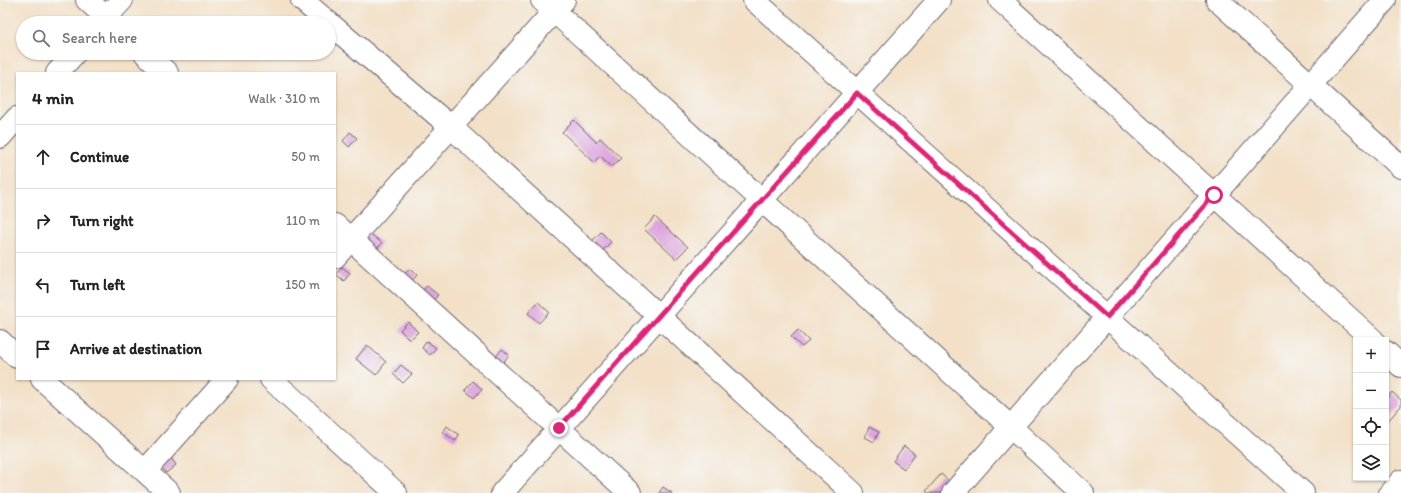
<!DOCTYPE html>
<html lang="en">
<head>
<meta charset="utf-8">
<style>
	:root { --surface:#fff; --page:#f6f6f6; --text:#222; --muted:#767676; --line:#e0e0e0 }
	body { margin:0; font-family:Itim,sans-serif; background:var(--page); color:var(--text) }
	.controls { position:absolute; right:12px; bottom:12px; display:grid; overflow:hidden; border-radius:0px; box-shadow:0 1px 3px #0004 }
	.controls button { width:36px; height:36px; display:grid; place-items:center; padding:0; border:0; border-bottom:1px solid var(--line); background:var(--surface); color:var(--text); font:20px sans-serif }
	.stop { position:absolute; width:12px; height:12px; margin:-9px; border:3px solid #db2777; border-radius:50%; background:#fff }
	.stop.end { background:#db2777; border-color:#fff; box-shadow:0 1px 4px #0008 }
	.list { margin:0; padding:0; list-style:none }
	h2 { display:flex; justify-content:space-between; align-items:center; height:52px; margin:0; padding:0 16px; font-size:17px }
	h2 small { font-size:13px; font-weight:400; color:var(--muted) }
	.list li { display:grid; grid-template-columns:26px 1fr auto; gap:12px; align-items:center; box-sizing:border-box; height:64px; padding:0 16px; border-top:1px solid var(--line) }
	.list b { display:block; font-size:15px; white-space:nowrap }
	.list em { font-size:13px; font-style:normal; color:var(--muted) }
	.icon { flex:none; width:22px; height:22px; fill:none; stroke:currentColor; stroke-width:2; stroke-linecap:round; stroke-linejoin:round }
	.map { position:relative; flex:none; width:1401px; height:493px; overflow:hidden }
	.search { position:absolute; background:var(--surface); box-shadow:0 1px 3px #0004; left:16px; top:16px; width:320px; height:44px; display:flex; align-items:center; gap:10px; box-sizing:border-box; padding:0 14px; border-radius:22px; color:var(--muted); font-size:15px }
	.panel { position:absolute; background:var(--surface); box-shadow:0 1px 3px #0004; left:16px; top:72px; width:320px; height:308px; border-radius:0px }
	.map>svg:first-child { display:block }
</style>
</head>
<body>
<div class="map">
<svg width="1401" height="493" viewBox="0 0 1401 493">
	<rect width="100%" height="100%" fill="#f6f6f2"/>
	<filter id="ink" filterUnits="userSpaceOnUse"><feTurbulence type="fractalNoise" baseFrequency=".025" numOctaves="2"/><feDisplacementMap in="SourceGraphic" scale="8" xChannelSelector="R" yChannelSelector="G"/><feConvolveMatrix kernelMatrix="1 2 1 2 8 2 1 2 1" color-interpolation-filters="sRGB"/></filter>
	<filter id="wash" filterUnits="userSpaceOnUse"><feTurbulence type="fractalNoise" baseFrequency=".012" numOctaves="4" result="noise"/><feDisplacementMap in="SourceGraphic" scale="16" xChannelSelector="R" yChannelSelector="G"/><feGaussianBlur stdDeviation="0.9" result="paint"/><feColorMatrix in="noise" values="0 0 0 0 0 0 0 0 0 0 0 0 0 0 0 0 0 1.4 0 .05"/><feComposite in="paint" operator="in"/></filter>
	<g filter="url(#wash)">
		<rect width="100%" height="100%" fill="#f3e0c7"/>
		<g id="blocks">
			<g fill="#dba0dd">
				<polygon points="574,120 596,142 600,138 621,158 612,167 600,156 594,162 562,132"/>
				<polygon points="350,132 357,138 349,147 343,141"/>
				<polygon points="655,217 688,247 676,259 644,229"/>
				<polygon points="368,232 382,243 374,253 361,241"/>
				<polygon points="601,232 611,242 602,251 592,241"/>
				<polygon points="342,267 350,273 344,281 336,274"/>
				<polygon points="409,269 417,275 410,283 402,277"/>
				<polygon points="427,286 438,295 431,303 420,293"/>
				<polygon points="538,302 549,312 539,323 528,313"/>
				<polygon points="408,322 418,332 410,340 400,330"/>
				<polygon points="798,330 809,341 802,347 791,337"/>
				<polygon points="427,341 436,348 430,355 422,348"/>
				<polygon points="367,345 386,362 376,375 356,359"/>
				<polygon points="502,349 509,355 501,365 494,359"/>
				<polygon points="401,365 412,374 403,383 393,374"/>
				<polygon points="473,381 482,389 474,398 465,390"/>
				<polygon points="1392,392 1401,400 1401,406 1386,423 1386,399"/>
				<polygon points="447,426 459,435 455,441 443,432"/>
				<polygon points="869,427 879,432 874,442 865,437"/>
				<polygon points="904,446 915,454 904,469 893,461"/>
				<polygon points="170,456 176,465 166,473 159,464"/>
				<polygon points="941,474 950,482 941,493 928,493 926,491"/>
				<polygon points="663,487 672,493 659,493"/>
			</g>
		</g>
	</g>
	<g filter="url(#ink)">
		<use href="#blocks" fill-opacity="0" stroke="#6b646c" stroke-width="1"/>
		<g fill="none" stroke-linecap="round" stroke-linejoin="round">
			<g stroke="#6b646c" stroke-width="24">
				<g id="street">
					<polyline points="87,0 112,23"/>
					<polyline points="302,0 329,23"/>
					<polyline points="542,0 1083,493"/>
					<polyline points="754,0 1303,493"/>
					<polyline points="1000,0 1373,340"/>
					<polyline points="1217,0 1401,167"/>
					<polyline points="101,23 122,0"/>
					<polyline points="329,23 451,127 853,493"/>
					<polyline points="145,53 167,73"/>
					<polyline points="57,73 75,53"/>
					<polyline points="0,137 17,118"/>
					<polyline points="335,225 630,493"/>
					<polyline points="335,257 564,0"/>
					<polyline points="0,341 17,357"/>
					<polyline points="1386,352 1401,366"/>
					<polyline points="42,379 169,493"/>
					<polyline points="271,379 396,493"/>
					<polyline points="145,471 227,379"/>
					<polyline points="502,493 939,0"/>
					<polyline points="953,493 1385,0"/>
					<polyline points="1390,493 1401,481"/>
				</g>
			</g>
			<use href="#street" stroke="#fff" stroke-width="22"/>
		</g>
	</g>
	<g fill="none" stroke-linecap="round" stroke-linejoin="round" filter="url(#ink)">
		<polyline stroke="#db2777" stroke-width="5" points="559,428 857,93 1107,317 1214,195"/>
	</g>
</svg>
<div class="controls">
<button>+</button>
<button>−</button>
<button><svg class="icon" aria-label="locate" viewBox="0 0 24 24"><circle cx="12" cy="12" r="6"/><path d="M12 2v4M12 18v4M2 12h4M18 12h4"/></svg></button>
<button><svg class="icon" aria-label="layers" viewBox="0 0 24 24"><path d="M12 4l9 5-9 5-9-5zM3 14l9 5 9-5"/></svg></button>
</div>
<div class="stop" style="left:1214px;top:195px"></div>
<div class="stop end" style="left:559px;top:428px"></div>
<div class="search"><svg class="icon" aria-label="search" viewBox="0 0 24 24"><circle cx="10" cy="10" r="6"/><path d="M15 15l6 6"/></svg>Search here</div>
<section class="panel">
<h2>4 min<small>Walk · 310 m</small></h2>
<ul class="list">
<li><svg class="icon" aria-label="ahead" viewBox="0 0 24 24"><path d="M12 20V5M6 11l6-6 6 6"/></svg><div><b>Continue</b></div><em>50 m</em></li>
<li><svg class="icon" aria-label="right" viewBox="0 0 24 24"><path d="M7 20v-9h11M14 6l5 5-5 5"/></svg><div><b>Turn right</b></div><em>110 m</em></li>
<li><svg class="icon" aria-label="left" viewBox="0 0 24 24"><path d="M17 20v-9H6M10 6l-5 5 5 5"/></svg><div><b>Turn left</b></div><em>150 m</em></li>
<li><svg class="icon" aria-label="arrive" viewBox="0 0 24 24"><path d="M6 21V4h12l-3 4 3 4H6"/></svg><div><b>Arrive at destination</b></div></li>
</ul>
</section>
</div>
</body>
</html>
